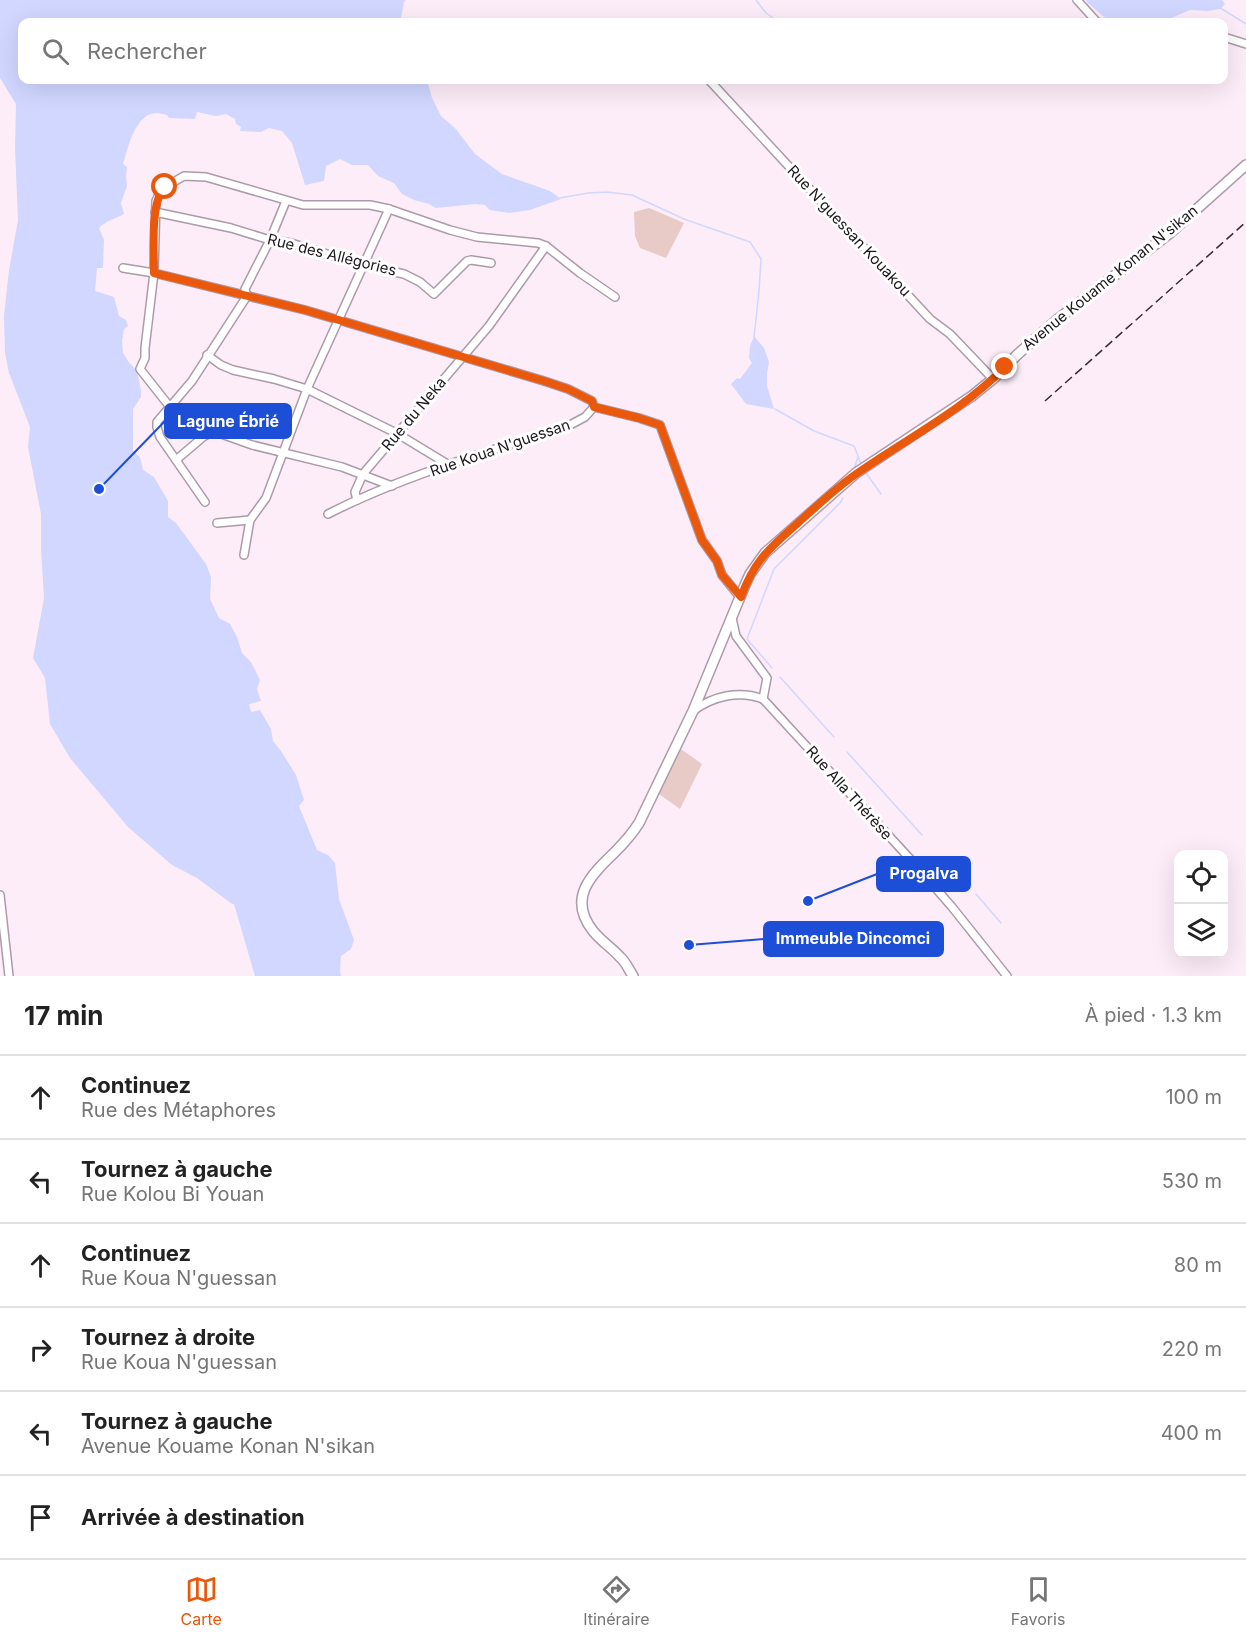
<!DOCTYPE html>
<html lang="fr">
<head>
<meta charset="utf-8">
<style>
	:root { --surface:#fff; --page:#f6f6f6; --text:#222; --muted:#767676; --line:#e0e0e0; --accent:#ea580c }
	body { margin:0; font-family:Inter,sans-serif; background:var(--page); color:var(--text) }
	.controls { position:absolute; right:18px; bottom:18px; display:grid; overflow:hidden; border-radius:12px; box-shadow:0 6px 24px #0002 }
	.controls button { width:54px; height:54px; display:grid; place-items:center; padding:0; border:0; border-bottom:2px solid var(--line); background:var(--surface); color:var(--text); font:30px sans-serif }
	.stop { position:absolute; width:18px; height:18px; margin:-14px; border:4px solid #ea580c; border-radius:50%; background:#fff }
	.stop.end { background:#ea580c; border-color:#fff; box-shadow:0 2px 6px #0008 }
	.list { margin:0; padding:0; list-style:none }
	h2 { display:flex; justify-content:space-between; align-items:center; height:78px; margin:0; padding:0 24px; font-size:26px }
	h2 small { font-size:20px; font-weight:400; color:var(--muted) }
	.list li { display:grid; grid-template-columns:39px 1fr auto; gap:18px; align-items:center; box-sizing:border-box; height:84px; padding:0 24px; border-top:2px solid var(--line) }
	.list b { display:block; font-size:22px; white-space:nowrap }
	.list p { margin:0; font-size:20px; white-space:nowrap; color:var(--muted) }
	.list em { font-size:20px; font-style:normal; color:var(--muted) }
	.icon { flex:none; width:33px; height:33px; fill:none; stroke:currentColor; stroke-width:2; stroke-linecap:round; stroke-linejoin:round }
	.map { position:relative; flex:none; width:1246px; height:976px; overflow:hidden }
	.search { position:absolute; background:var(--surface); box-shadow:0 6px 24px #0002; left:18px; right:18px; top:18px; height:66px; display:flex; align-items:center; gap:15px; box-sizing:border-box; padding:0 21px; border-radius:12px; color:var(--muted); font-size:22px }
	.sheet { height:582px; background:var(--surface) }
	nav { display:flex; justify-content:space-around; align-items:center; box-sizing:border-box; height:84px; border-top:2px solid var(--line); background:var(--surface); font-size:16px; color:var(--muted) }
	nav a { display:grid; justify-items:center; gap:3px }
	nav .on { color:var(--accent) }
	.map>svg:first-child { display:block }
</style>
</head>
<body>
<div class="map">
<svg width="1246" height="976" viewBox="0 0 1246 976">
	<rect width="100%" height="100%" fill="#fdedf9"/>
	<g fill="#e8cbc6">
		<polygon points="649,208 684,223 666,258 640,248 635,236 634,212"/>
		<polygon points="681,749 702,764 680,809 659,794"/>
	</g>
	<g fill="#d1d7ff">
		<path d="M0,0H406L404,2L400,22H22V80H427L432,98L441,116L455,128L475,154L502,174L550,191L561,199L530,210L509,213L490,210L485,205L475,204L436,208L429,204L414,200L402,194L394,183L378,176L368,165H352L340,159L326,166L324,181L305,185L292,143L282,131L269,128L261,132L240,131L241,127L236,124L235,119L226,114L216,116L197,112L195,119L169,118L167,115C163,114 160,113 157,113C135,113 128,148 123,164L127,167L126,177L127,186L121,203L124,214C115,219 107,220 99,228L104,240L103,268H97L95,291L114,297L119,316L126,320L128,326L124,329L122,341L123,353L128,361L137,371L141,391V397L133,409V451L140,457L143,470L154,477L168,501V517L176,523L206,564L211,577L210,599L219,618L230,624L237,637L242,653L251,662L260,680L257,689L261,701L249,704L251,712L260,710L271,729L273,741L281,751L296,775L304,800L299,806L317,850L328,855L335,863L339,899L354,940L351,949L341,956L340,971L341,976H255L234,904H232L197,878L172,865L128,827L70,758L50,724L45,678L33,658L44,598L41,550V514L28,447L30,427L9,373L5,353L4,316L9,270L18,220L15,148L16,104L0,78Z"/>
		<polygon points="1086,0 1222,0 1225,4 1220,9 1208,11 1190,10 1162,22 1114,22 1104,17 1088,3"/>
		<polygon points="754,336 764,348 769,362 767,373 767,386 774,409 746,404 731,384 737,378 740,379 752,363 749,358 750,346"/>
	</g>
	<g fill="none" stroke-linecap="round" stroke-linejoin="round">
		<g stroke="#d1d7ff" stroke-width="1.5">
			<polyline points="756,0 766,13 779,22"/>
			<polyline points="1219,7 1246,24"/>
			<polyline points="560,198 588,193 607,192 632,195 684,219 750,242 761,259 759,291 754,337"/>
			<polyline points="775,409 814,431 854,446 861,464"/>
			<polyline points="854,469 858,457"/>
			<polyline points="866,473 881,494"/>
			<polyline points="772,668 747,639 774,569 840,503 843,498"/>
			<polyline points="780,677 834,737"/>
			<polyline points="847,752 922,835"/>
			<polyline points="943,858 969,886"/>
			<polyline points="976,894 1001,923"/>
		</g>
		<g stroke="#ad9aa9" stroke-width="10">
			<g id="minor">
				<polyline points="1077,0 1097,22"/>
				<polyline points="1224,37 1246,44"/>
				<polyline points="709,80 930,319 950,334 993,379"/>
				<polyline points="155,212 231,228 270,240 291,243 363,265 404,274 420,282 434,294 467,261 471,260 491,263"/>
				<polyline points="123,268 154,273 305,310 544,381 568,389 592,401 594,407"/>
				<polyline points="207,355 221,365 233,370 274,379 307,389 398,434 449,465"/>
				<polyline points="170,407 140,369 145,358 145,348 154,273 156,201 161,190 165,187 184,176 206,177 303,205 370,205 389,209 450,230 477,237 538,243 546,246 580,273 615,297"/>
				<polyline points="176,460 203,437 213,431 252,445 342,467 392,486"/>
				<polyline points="357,500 355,492 363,474 489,326 546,246"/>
				<polyline points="205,502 160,437 157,427 157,422 192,381 247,296 245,289 270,240 286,201"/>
				<path d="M328,514C402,476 490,451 570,425L585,417L594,407L639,418L660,425L702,540L717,561L722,575L740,597"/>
				<polyline points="217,523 250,520"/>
				<polyline points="244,555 250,520 266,498 307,389 389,209"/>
				<polyline points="732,618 736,636 767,678 763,699"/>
				<path d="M693,711C713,696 739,690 763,699L912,861L952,907L1007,976"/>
				<polyline points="0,895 9,976"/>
			</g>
		</g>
		<g stroke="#ad9aa9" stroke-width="12">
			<path id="tertiary" d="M633,976C629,970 626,962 620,957C612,948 601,941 593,931C567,898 591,875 615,852C624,843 632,834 639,823L693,711L745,585L750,574L765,553L856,473L972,396L993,379L1018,354L1058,319L1170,233L1246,165"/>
		</g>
		<use href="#minor" stroke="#fff" stroke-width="7"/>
		<use href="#tertiary" stroke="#fff" stroke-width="9"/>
		<polyline stroke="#352d33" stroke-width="1.5" stroke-dasharray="9 4.5" stroke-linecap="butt" points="1045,401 1246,222"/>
	</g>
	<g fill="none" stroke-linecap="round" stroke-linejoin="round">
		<path stroke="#ea580c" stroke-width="8" d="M165,187C150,201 154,251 154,273L305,310L544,381L568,389L592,401L594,407L639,418L660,425L702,540L717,561L722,575L741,597C755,559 770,548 799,522C818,505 838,486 859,472C908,438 963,410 1005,367"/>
	</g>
	<g text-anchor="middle" stroke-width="6" stroke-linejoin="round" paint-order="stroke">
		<g font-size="15" fill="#1d161c" stroke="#fff">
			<text transform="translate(849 231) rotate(47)" y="5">Rue N'guessan Kouakou</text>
			<text transform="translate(332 255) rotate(14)" y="5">Rue des Allégories</text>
			<text transform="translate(1110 278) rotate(-39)" y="5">Avenue Kouame Konan N'sikan</text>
			<text transform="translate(414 414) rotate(-50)" y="5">Rue du Neka</text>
			<text transform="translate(500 448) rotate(-19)" y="5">Rue Koua N'guessan</text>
			<text transform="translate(849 793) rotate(48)" y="5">Rue Alla Thérèse</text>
		</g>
	</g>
	<path fill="none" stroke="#1d4ed8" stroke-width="2" d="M99 489L165 421M808 901L877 874M689 945L764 939"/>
	<g fill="#1d4ed8" stroke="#fff" stroke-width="2">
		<circle cx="99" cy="489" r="6"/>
		<circle cx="808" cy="901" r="6"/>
		<circle cx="689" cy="945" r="6"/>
	</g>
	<g fill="#1d4ed8" stroke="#1d4ed8" stroke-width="2">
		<rect x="165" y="404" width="126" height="34" rx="6"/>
		<rect x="877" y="857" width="93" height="34" rx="6"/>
		<rect x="764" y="922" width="179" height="34" rx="6"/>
	</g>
	<g font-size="16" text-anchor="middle" font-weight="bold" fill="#fff">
		<text x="228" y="427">Lagune Ébrié</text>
		<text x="924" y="879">Progalva</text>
		<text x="853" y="944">Immeuble Dincomci</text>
	</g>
</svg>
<div class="controls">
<button><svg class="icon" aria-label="locate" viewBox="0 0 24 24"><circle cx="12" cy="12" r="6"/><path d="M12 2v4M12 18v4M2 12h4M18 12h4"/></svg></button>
<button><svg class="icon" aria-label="layers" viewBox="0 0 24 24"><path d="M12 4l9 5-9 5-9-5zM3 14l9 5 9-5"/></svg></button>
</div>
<div class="stop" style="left:165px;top:187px"></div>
<div class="stop end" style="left:1005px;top:367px"></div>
<div class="search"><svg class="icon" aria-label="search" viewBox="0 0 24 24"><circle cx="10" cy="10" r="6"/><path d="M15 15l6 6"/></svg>Rechercher</div>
</div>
<section class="sheet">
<h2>17 min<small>À pied · 1.3 km</small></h2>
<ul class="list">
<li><svg class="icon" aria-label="ahead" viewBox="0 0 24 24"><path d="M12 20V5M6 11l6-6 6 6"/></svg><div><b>Continuez</b><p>Rue des Métaphores</p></div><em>100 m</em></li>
<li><svg class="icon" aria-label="left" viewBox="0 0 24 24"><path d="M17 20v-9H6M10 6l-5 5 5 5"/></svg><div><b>Tournez à gauche</b><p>Rue Kolou Bi Youan</p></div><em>530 m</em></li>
<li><svg class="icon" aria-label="ahead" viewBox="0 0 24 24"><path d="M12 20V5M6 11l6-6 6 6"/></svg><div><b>Continuez</b><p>Rue Koua N'guessan</p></div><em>80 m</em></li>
<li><svg class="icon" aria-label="right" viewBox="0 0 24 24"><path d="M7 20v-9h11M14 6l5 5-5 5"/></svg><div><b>Tournez à droite</b><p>Rue Koua N'guessan</p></div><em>220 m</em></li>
<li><svg class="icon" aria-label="left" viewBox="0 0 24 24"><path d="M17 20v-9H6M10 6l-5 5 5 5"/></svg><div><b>Tournez à gauche</b><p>Avenue Kouame Konan N'sikan</p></div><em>400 m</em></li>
<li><svg class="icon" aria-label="arrive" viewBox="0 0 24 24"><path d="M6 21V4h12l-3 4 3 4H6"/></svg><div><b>Arrivée à destination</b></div></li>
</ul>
</section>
<nav>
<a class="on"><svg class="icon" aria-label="map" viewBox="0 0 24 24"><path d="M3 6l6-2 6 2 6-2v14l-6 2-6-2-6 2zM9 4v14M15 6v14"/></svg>Carte</a>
<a><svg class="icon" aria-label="directions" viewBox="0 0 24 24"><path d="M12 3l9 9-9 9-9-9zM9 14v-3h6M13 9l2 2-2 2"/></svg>Itinéraire</a>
<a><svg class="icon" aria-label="saved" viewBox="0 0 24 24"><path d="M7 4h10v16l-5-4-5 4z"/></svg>Favoris</a>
</nav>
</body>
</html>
